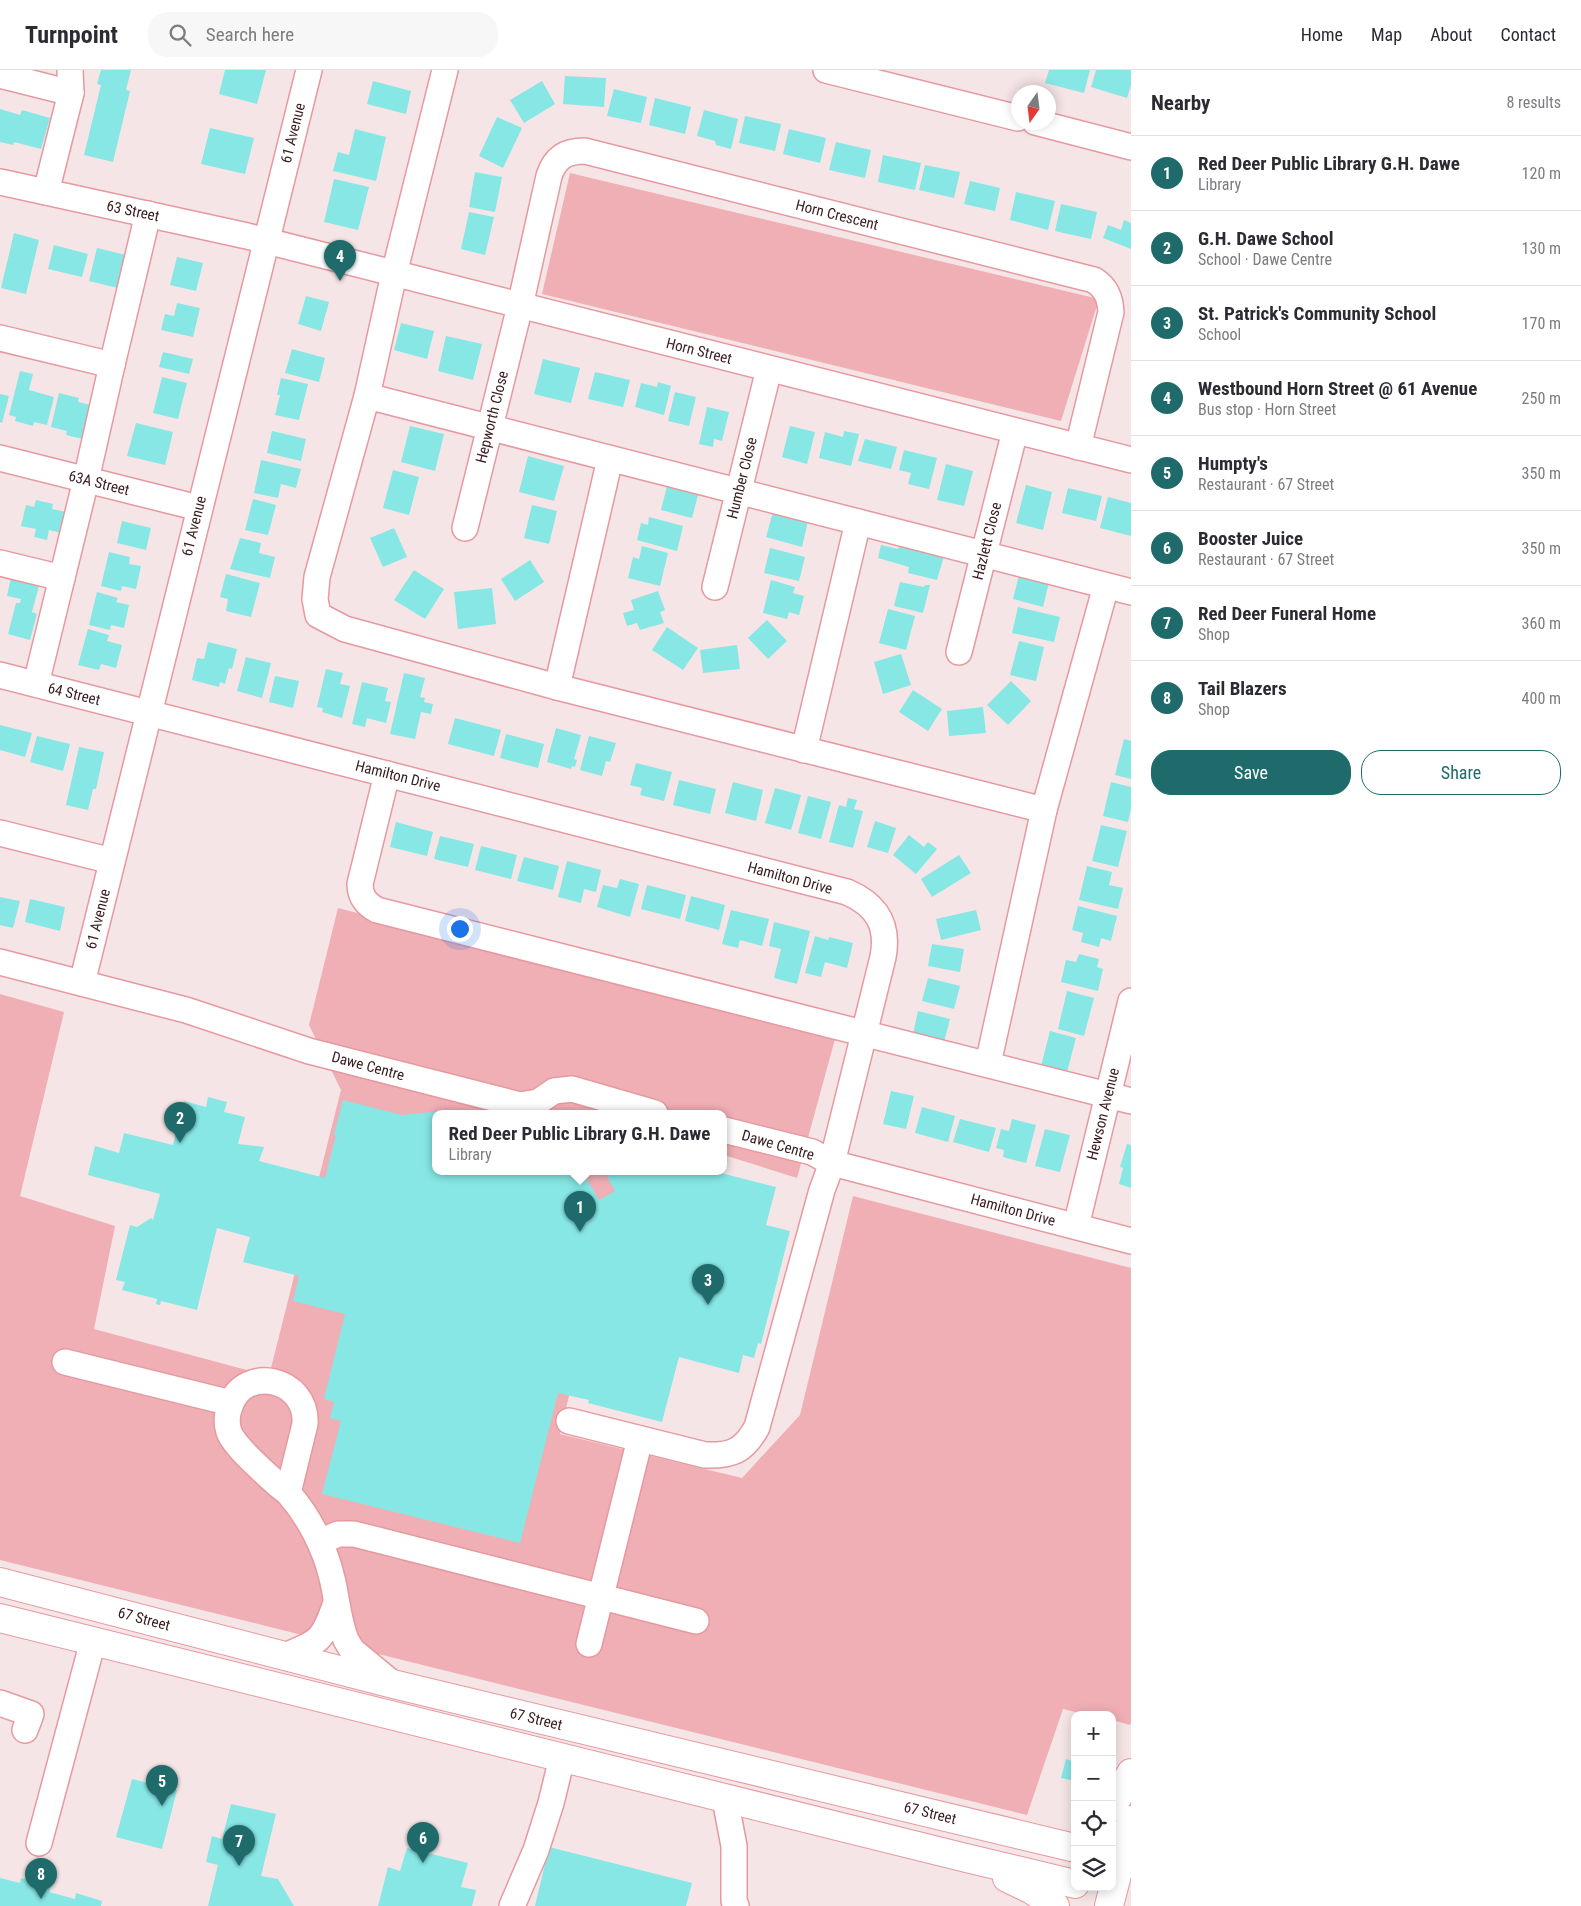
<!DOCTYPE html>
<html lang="en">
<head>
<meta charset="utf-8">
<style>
	:root { --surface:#fff; --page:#f7f7f7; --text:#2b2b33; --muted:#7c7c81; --line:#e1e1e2; --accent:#1f6b6b }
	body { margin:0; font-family:"Roboto Condensed",sans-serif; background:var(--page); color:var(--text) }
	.controls { position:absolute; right:15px; bottom:15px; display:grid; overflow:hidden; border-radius:10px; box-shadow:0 2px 12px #0003 }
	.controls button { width:45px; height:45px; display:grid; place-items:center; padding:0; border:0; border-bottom:1px solid var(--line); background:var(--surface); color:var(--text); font:25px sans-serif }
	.compass { position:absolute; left:1011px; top:15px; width:45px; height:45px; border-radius:50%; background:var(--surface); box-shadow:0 2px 12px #0003; rotate:194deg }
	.you { position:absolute; left:459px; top:858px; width:18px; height:18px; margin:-12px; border:4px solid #fff; border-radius:50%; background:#1a73e8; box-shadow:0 0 0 8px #1a73e833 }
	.badge { display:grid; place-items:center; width:32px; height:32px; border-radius:50%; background:var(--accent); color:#fff; font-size:16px; font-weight:700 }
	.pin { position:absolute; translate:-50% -41px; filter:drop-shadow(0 1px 2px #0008) }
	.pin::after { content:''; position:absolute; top:26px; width:18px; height:15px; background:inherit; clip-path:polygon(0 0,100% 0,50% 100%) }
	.popup { position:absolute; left:432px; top:1040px; width:295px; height:65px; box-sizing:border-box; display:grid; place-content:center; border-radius:10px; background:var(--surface); filter:drop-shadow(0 1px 4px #0005); font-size:16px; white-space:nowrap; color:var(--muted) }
	.popup b { font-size:19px; color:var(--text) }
	.popup::after { content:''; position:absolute; left:50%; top:100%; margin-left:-10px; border:10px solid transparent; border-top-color:var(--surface) }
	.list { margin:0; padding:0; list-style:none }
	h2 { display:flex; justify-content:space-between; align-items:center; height:65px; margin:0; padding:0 20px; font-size:21px }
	h2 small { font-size:16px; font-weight:400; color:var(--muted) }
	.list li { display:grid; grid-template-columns:32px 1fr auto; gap:15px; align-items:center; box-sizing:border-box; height:75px; padding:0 20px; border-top:1px solid var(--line) }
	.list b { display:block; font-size:19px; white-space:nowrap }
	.list p { margin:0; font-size:16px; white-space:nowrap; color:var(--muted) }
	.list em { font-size:16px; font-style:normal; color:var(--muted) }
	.actions { display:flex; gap:10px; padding:15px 20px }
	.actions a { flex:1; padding:11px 0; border:1px solid var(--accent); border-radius:20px; text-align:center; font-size:18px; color:var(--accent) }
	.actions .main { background:var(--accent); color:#fff }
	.icon { flex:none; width:28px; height:28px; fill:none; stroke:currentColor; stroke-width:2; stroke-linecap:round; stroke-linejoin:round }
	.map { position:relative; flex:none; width:1131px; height:1836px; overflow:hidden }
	header { display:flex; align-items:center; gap:30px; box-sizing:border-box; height:70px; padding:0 25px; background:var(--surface); border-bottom:1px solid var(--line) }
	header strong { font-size:24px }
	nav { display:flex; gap:28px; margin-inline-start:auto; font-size:18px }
	.search { width:350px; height:45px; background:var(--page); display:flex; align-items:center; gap:12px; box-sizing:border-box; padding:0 18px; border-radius:20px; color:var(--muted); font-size:19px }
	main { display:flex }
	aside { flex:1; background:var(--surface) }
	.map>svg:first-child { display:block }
</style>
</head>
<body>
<header>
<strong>Turnpoint</strong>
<div class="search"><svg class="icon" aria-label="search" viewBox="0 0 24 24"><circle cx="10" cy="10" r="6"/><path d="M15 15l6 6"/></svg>Search here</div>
<nav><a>Home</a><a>Map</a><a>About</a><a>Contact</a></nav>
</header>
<main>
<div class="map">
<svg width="1131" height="1836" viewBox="0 0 1131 1836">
	<rect width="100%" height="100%" fill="#f6e5e6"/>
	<g fill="#f0afb4">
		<polygon points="570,103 1099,229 1061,351 542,224"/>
		<polygon points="338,838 835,969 797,1108 724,1085 724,1043 436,1043 436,1101 622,1101 560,1364 742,1408 800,1345 853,1126 1131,1198 1131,1652 1130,1655 1112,1650 1112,1645 1088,1645 1063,1639 1027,1745 0,1490 0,924 64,942 20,1126 115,1156 94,1259 269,1306 341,1020 309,955"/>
	</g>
	<g fill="#86e7e5">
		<polygon points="101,0 131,0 126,20 130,21 113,92 84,85 101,15 97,14"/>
		<polygon points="225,0 266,0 257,34 219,24"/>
		<polygon points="1049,0 1090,0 1084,23 1045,13"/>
		<polygon points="1096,0 1131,0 1131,15 1127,28 1091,17"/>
		<polygon points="565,6 606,8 604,37 563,34"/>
		<polygon points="373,11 411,21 406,44 367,34"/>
		<polygon points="542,11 555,34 524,53 510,30"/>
		<polygon points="614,19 647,27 641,53 607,46"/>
		<polygon points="655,28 691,37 685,64 649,55"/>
		<polygon points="0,39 20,45 22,40 50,48 41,79 14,72 13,75 0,72"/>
		<polygon points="704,40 738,49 731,79 716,75 715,71 697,66"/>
		<polygon points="745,46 781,54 775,81 739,73"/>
		<polygon points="497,47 522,58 503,98 479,86"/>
		<polygon points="210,58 254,68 245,104 201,94"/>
		<polygon points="355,59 386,67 376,111 333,101 338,82 349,85"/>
		<polygon points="789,59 826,68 820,93 783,84"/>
		<polygon points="836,72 871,80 865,108 829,100"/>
		<polygon points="883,85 921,93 915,120 878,112"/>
		<polygon points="925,95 960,102 954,128 919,120"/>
		<polygon points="475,102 502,107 495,142 469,137"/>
		<polygon points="334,109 369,117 358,160 324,152"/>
		<polygon points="970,111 1000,118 995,141 964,134"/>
		<polygon points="1016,122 1055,131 1048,160 1010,150"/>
		<polygon points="1061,134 1097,142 1091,169 1055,161"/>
		<polygon points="469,142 494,147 485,185 461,179"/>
		<polygon points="1124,150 1131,153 1131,179 1103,168 1108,155 1121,160"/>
		<polygon points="14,163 39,170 26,224 1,218"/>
		<polygon points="54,175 88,184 82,207 48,199"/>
		<polygon points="97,178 130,186 122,219 89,211"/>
		<polygon points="177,187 203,193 196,221 170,215"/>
		<polygon points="306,226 329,232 321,261 298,254"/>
		<polygon points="177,233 200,238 193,267 161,260 165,244 174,246"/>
		<polygon points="401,253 434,261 427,289 394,280"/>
		<polygon points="446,266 482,274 473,310 438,301"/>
		<polygon points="292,279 325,288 319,312 285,303"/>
		<polygon points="163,282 193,289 189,304 159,297"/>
		<polygon points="543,289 580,298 571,333 534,324"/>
		<polygon points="20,301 33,304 29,320 54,327 47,355 34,352 33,356 15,351 16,347 9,345"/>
		<polygon points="595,302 630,310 623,337 588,329"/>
		<polygon points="162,307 187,313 178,349 153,343"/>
		<polygon points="281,308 308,314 299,350 275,345 280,325 277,325"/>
		<polygon points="658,312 671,316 664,345 635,337 641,313 657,317"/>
		<polygon points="675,322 696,327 689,356 668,351"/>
		<polygon points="59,323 79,328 78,332 95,336 87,370 66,365 67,361 51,357"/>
		<polygon points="0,324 9,326 2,353 0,352"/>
		<polygon points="707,337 729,342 722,371 714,369 713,377 699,374"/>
		<polygon points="136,353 173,362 165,395 127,386"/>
		<polygon points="410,356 444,364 435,401 401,392"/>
		<polygon points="790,356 815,362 807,394 782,387"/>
		<polygon points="272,361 306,369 301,391 267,383"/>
		<polygon points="844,361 859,364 851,396 819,388 825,362 843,367"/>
		<polygon points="865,369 897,377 891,399 858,391"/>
		<polygon points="904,380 937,388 929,419 908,414 911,403 899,400"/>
		<polygon points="528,386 564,396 554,431 519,422"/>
		<polygon points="261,390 301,399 296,418 281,414 278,428 254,423"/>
		<polygon points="946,394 973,401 964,436 937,430"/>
		<polygon points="393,400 419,407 409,445 383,438"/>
		<polygon points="1026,415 1052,422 1043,460 1016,453"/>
		<polygon points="667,416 698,425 692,448 661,440"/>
		<polygon points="1068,418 1102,426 1096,451 1062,443"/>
		<polygon points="1108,427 1131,433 1131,466 1100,458"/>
		<polygon points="253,429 276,435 268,465 245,460"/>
		<polygon points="36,430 53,434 52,439 66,442 61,463 49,460 47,470 34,467 36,459 21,456 26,435 34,437"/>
		<polygon points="532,435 557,441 549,474 524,468"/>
		<polygon points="773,442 808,451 802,477 766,467"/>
		<polygon points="649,447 683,456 677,481 637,470 641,453 648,455"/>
		<polygon points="122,451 151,458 146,480 117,473"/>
		<polygon points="394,458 407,487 383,497 370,468"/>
		<polygon points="240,468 261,473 259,483 275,487 270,508 230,499"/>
		<polygon points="881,475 898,479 899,476 914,480 914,478 944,486 937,510 908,503 909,497 878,488"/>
		<polygon points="642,476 668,483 660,516 628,508 633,487 639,489"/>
		<polygon points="770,478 805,487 799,511 764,503"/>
		<polygon points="109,482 130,487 129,494 141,496 136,519 122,516 121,521 101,516"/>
		<polygon points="530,490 544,512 515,531 501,509"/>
		<polygon points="414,500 444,519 425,549 394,530"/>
		<polygon points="226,504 260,513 251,547 226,541 228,529 220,527"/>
		<polygon points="1019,505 1049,512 1043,537 1013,529"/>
		<polygon points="11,508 39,516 32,542 37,544 30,570 8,564 16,533 20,533 21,529 7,526"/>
		<polygon points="771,510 795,517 793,523 804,526 799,545 789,542 787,549 763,543"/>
		<polygon points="900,512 924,517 925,515 930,515 923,543 894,536"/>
		<polygon points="492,518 496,554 458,559 454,522"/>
		<polygon points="658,521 665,540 660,542 664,553 640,560 637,553 627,556 623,543 634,540 631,530"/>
		<polygon points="97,522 118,528 116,532 129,535 124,558 111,555 110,560 89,555"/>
		<polygon points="1018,537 1060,547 1054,572 1012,563"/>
		<polygon points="888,539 915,546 906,580 879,573"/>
		<polygon points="767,550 787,571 768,589 748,568"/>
		<polygon points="667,557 698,578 683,600 652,580"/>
		<polygon points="88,559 109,565 107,571 122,575 116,598 101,594 99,600 78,595"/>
		<polygon points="1019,571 1044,577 1036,611 1010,605"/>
		<polygon points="208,572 237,579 232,599 229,598 225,614 220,612 219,617 192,610 197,588 204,589"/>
		<polygon points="737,575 740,599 703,603 700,580"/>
		<polygon points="901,584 911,615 883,624 874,592"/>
		<polygon points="246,587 271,593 262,628 237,621"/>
		<polygon points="326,599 343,603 340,614 350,616 342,648 322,642 323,638 317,637"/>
		<polygon points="404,603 425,608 420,627 425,628 424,632 433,634 431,644 421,642 415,669 390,664"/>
		<polygon points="275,606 299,611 293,638 269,632"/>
		<polygon points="1011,611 1031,631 1008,655 987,635"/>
		<polygon points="362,612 388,618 385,631 391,632 386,653 367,648 365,657 352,654"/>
		<polygon points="913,620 942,639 928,661 899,642"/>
		<polygon points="983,637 986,663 949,666 947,641"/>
		<polygon points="455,648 501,660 494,686 448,674"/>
		<polygon points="0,655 32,663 25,687 0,680"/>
		<polygon points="556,658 581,665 574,689 577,690 575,697 572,696 571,699 547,692"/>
		<polygon points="506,664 544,674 538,698 500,688"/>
		<polygon points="37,666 70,674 63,701 30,692"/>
		<polygon points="589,666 616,673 610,692 606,691 602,706 580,700"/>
		<polygon points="1124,669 1131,671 1131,709 1115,705"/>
		<polygon points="79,677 104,682 96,719 93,719 88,740 66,735"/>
		<polygon points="636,693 672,702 664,731 640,725 642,718 630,715"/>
		<polygon points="679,710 716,719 710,744 673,735"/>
		<polygon points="733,712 763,720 756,751 725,743"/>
		<polygon points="1111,712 1131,717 1131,739 1128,752 1103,746"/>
		<polygon points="775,718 801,725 791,760 765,753"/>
		<polygon points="808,726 831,732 821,769 798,763"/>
		<polygon points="848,728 857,730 854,739 863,741 853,778 829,772 839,735 846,737"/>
		<polygon points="875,751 896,758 888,783 867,777"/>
		<polygon points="396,752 433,762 427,786 390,777"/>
		<polygon points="1101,755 1127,761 1118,797 1092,791"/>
		<polygon points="909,765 924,777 928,772 937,779 916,804 893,785"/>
		<polygon points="440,766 474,774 468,797 434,789"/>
		<polygon points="481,776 517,785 511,809 475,800"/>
		<polygon points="959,785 971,803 932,827 921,809"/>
		<polygon points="524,787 559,796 553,820 517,811"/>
		<polygon points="567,791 601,800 596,822 584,819 581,833 558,827"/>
		<polygon points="1087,796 1112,802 1109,815 1123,818 1118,839 1079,830"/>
		<polygon points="620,809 639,814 630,847 597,837 603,815 617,818"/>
		<polygon points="647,815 686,825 680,849 641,839"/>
		<polygon points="691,826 725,835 719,860 685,851"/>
		<polygon points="0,827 20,831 13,858 0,855"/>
		<polygon points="30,829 65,837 60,861 25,852"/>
		<polygon points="1078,836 1117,846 1111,871 1101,868 1099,877 1081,872 1083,863 1072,860"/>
		<polygon points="731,840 769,849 762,876 740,870 738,878 722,874"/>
		<polygon points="976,840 981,860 941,870 936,849"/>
		<polygon points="774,852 810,861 797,914 774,908 781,879 769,876"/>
		<polygon points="815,866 828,870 829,867 853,873 847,898 825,892 821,907 805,903"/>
		<polygon points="932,874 964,879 960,902 928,896"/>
		<polygon points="1079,884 1099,889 1097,897 1103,899 1098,921 1061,912 1066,890 1076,892"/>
		<polygon points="928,908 960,916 954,939 922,931"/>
		<polygon points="1067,921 1094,928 1084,966 1058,959"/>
		<polygon points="918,941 950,949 944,972 913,964"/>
		<polygon points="1050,961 1076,968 1067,1002 1041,996"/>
		<polygon points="891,1021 914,1026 906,1059 883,1054"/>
		<polygon points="208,1027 227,1032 224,1042 245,1047 238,1074 264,1077 259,1091 325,1108 336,1065 334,1065 343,1030 402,1045 443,1041 464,1042 436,1043 436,1101 582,1101 599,1130 615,1121 607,1107 617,1101 713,1101 776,1117 766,1155 790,1161 761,1274 758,1273 754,1288 743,1285 739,1303 679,1287 662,1352 588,1333 589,1330 558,1323 520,1473 322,1424 341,1351 330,1348 334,1332 324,1329 345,1244 293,1231 299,1206 243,1192 250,1167 217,1158 197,1240 161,1231 160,1235 156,1234 157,1229 122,1220 125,1212 116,1210 130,1155 137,1157 151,1148 153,1150 160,1124 88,1105 95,1076 119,1083 124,1063 173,1075 184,1031 206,1037"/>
		<polygon points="922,1037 955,1046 948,1072 915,1063"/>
		<polygon points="960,1049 996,1058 989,1082 953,1072"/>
		<polygon points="1012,1049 1036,1055 1026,1093 1003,1087 1004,1080 996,1078 1001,1059 1009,1061"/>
		<polygon points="1045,1059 1070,1065 1060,1102 1035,1096"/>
		<polygon points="1127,1074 1131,1075 1131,1118 1119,1114 1123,1098 1120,1097"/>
		<polygon points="1066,1689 1075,1692 1075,1711 1061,1708"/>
		<polygon points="132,1709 177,1720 162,1779 116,1767"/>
		<polygon points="231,1734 276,1744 261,1806 278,1809 294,1836 208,1836 218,1795 206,1792 212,1766 222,1769"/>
		<polygon points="549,1777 692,1813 686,1836 535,1836"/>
		<polygon points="407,1778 468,1793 461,1817 476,1820 472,1836 378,1836 388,1797 400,1801"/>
		<polygon points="0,1808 20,1813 21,1808 51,1816 49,1822 75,1829 76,1823 102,1831 101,1836 0,1836"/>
	</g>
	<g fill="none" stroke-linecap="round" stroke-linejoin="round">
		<g stroke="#e6999f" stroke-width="28">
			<g id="minor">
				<polyline points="445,0 394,204 367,326 317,507 315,529 318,545 345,559 557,617 1044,740"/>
				<polyline points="826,0 1018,48"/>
				<polyline points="0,5 71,23"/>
				<polyline points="1035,52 1131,77"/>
				<polyline points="0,112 247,166 1131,390"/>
				<polyline points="46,122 71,23 70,0"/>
				<polyline points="0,268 112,295"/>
				<polyline points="367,326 1131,522"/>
				<polyline points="0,388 199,438"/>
				<path d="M465,458L520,236L549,106C555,88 565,81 585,81L1094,210C1106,218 1110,227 1111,242L1078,377"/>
				<polyline points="0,493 62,508"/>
				<polyline points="715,517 769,299"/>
				<polyline points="959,582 1015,361"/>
				<path d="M0,605L847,822C877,835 889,855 883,887L832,1093L822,1120L757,1357C744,1381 732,1386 705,1385L569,1351"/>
				<polyline points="36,614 86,410 112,295 148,144"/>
				<polyline points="557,617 610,389"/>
				<polyline points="804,680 858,452"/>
				<path d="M387,704L360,814C360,827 366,834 377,840L1131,1031"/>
				<polyline points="0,763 112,791"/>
				<polyline points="0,892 186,940 309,981 520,1035 538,1032 554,1021 572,1019 655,1043"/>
				<polyline points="82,913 309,0"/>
				<polyline points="988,994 1044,740 1106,516"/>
				<polyline points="724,1060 812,1082 832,1093 1131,1171"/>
				<polyline points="1076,1156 1131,931"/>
				<polyline points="65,1292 231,1333"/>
				<path d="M288,1423L305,1354C308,1308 244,1294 230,1336C227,1344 226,1353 229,1362C234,1376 265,1403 277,1414C281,1418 286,1420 289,1424C309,1447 325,1478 332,1508C337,1528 338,1550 346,1570L352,1580L393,1614"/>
				<polyline points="320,1472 338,1464 354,1464 696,1551"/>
				<polyline points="589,1574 640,1369"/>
				<path d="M285,1586C322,1570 322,1571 336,1533"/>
				<polyline points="0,1633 31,1644 25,1660"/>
				<polyline points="725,1729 734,1776 734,1831 736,1836"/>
				<polyline points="39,1773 93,1571"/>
				<polyline points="512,1836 536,1780 551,1733 562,1688"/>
			</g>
		</g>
		<g stroke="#e6999f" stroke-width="30">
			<g id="major">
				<polyline points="0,1512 393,1614 1075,1778"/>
				<polyline points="0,1548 962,1787 1075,1814"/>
				<polyline points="1112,1737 1131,1703"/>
				<polyline points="1007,1808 1032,1820 1055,1836"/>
				<polyline points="1109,1836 1131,1750"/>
			</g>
		</g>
		<use href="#minor" stroke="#fff" stroke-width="25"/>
		<use href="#major" stroke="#fff" stroke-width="28"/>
	</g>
	<g text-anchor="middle" stroke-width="4.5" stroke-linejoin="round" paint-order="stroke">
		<g font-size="15" fill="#391c1f" stroke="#fff">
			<text transform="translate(293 63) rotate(-76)" y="5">61 Avenue</text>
			<text transform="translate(133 141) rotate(12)" y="5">63 Street</text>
			<text transform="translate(837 145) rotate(14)" y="5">Horn Crescent</text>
			<text transform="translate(699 281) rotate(14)" y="5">Horn Street</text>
			<text transform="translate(492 347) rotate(-76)" y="5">Hepworth Close</text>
			<text transform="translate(742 408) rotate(-76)" y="5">Humber Close</text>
			<text transform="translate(99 413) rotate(14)" y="5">63A Street</text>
			<text transform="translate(194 456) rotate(-76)" y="5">61 Avenue</text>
			<text transform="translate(987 471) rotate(-76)" y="5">Hazlett Close</text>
			<text transform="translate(74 624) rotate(14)" y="5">64 Street</text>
			<text transform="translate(398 706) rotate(14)" y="5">Hamilton Drive</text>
			<text transform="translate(790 808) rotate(15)" y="5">Hamilton Drive</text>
			<text transform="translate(98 849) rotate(-76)" y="5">61 Avenue</text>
			<text transform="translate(368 996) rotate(15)" y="5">Dawe Centre</text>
			<text transform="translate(1103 1044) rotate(-76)" y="5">Hewson Avenue</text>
			<text transform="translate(778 1075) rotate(16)" y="5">Dawe Centre</text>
			<text transform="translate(1013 1140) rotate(15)" y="5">Hamilton Drive</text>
			<text transform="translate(144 1549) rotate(15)" y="5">67 Street</text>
			<text transform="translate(536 1649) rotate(14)" y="5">67 Street</text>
			<text transform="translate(930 1743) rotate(14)" y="5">67 Street</text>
		</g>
	</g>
</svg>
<div class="controls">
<button>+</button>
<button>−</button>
<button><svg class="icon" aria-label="locate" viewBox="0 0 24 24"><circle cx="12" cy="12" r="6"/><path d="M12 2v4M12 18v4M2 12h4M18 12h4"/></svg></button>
<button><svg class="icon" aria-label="layers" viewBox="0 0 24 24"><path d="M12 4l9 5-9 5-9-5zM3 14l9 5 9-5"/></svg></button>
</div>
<svg class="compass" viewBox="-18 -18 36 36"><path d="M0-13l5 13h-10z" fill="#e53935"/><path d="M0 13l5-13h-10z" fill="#7c7c81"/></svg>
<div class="you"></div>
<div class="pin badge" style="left:580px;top:1162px">1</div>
<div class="popup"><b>Red Deer Public Library G.H. Dawe</b>Library</div>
<div class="pin badge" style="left:180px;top:1073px">2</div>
<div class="pin badge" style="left:708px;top:1235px">3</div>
<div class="pin badge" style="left:340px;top:211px">4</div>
<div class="pin badge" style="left:162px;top:1736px">5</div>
<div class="pin badge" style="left:423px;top:1793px">6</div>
<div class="pin badge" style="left:239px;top:1796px">7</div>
<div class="pin badge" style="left:41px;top:1829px">8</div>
</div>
<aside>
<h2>Nearby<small>8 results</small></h2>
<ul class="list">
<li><span class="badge">1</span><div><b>Red Deer Public Library G.H. Dawe</b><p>Library</p></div><em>120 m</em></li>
<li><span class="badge">2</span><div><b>G.H. Dawe School</b><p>School · Dawe Centre</p></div><em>130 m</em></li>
<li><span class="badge">3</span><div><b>St. Patrick's Community School</b><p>School</p></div><em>170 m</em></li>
<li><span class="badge">4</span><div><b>Westbound Horn Street @ 61 Avenue</b><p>Bus stop · Horn Street</p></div><em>250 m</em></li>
<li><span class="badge">5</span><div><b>Humpty's</b><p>Restaurant · 67 Street</p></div><em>350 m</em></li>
<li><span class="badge">6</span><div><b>Booster Juice</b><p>Restaurant · 67 Street</p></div><em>350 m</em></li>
<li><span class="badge">7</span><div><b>Red Deer Funeral Home</b><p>Shop</p></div><em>360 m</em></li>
<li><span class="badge">8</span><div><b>Tail Blazers</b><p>Shop</p></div><em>400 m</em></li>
</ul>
<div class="actions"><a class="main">Save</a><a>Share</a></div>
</aside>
</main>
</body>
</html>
